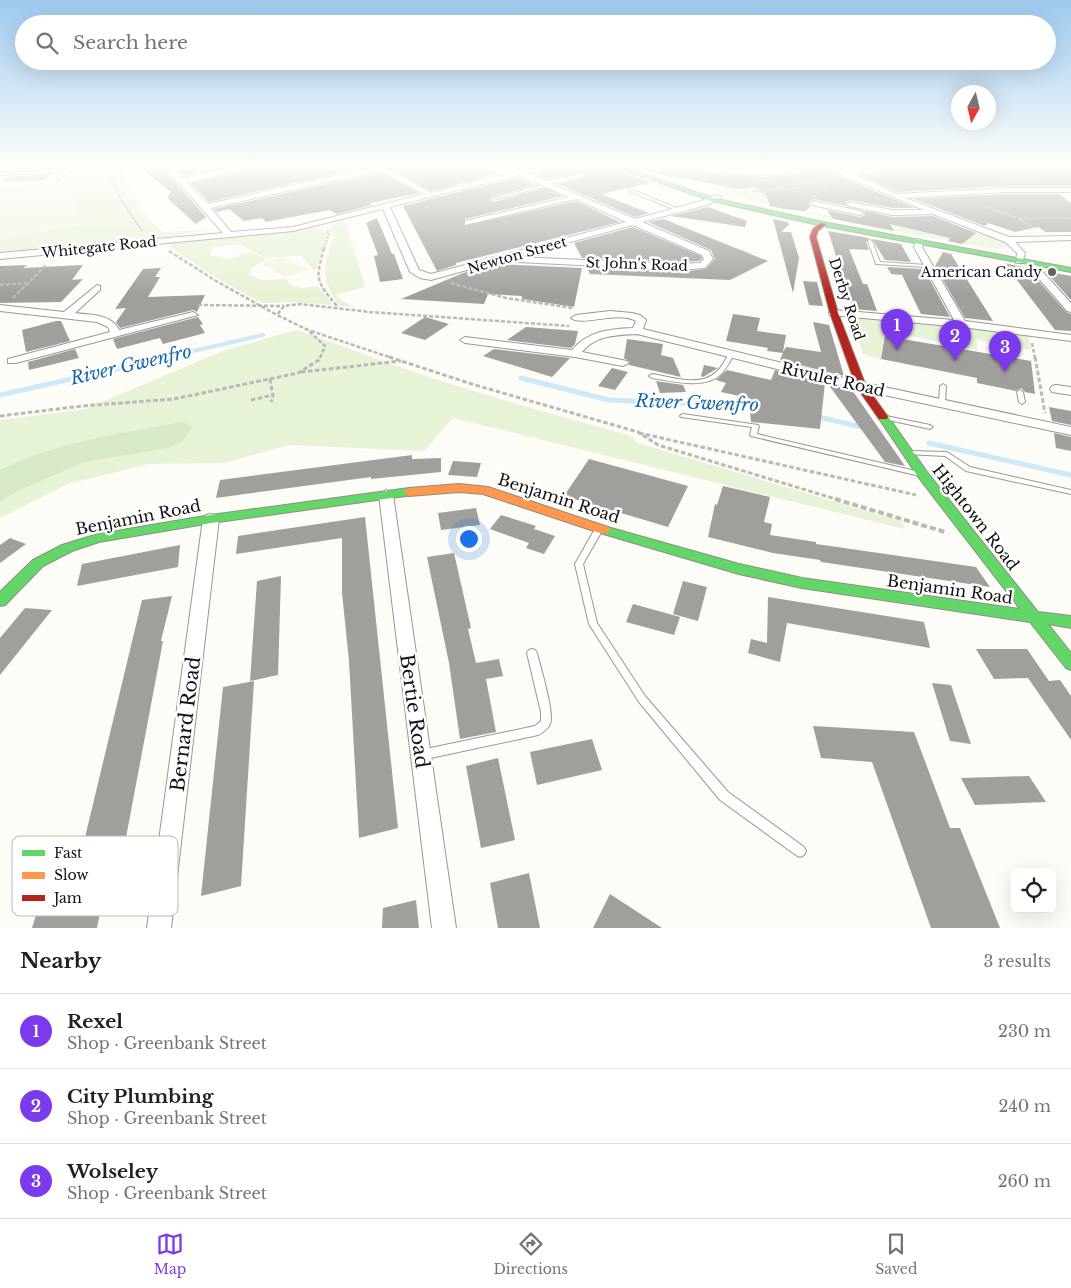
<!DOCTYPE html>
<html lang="en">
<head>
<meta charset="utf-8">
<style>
	:root { --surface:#fff; --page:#f2f2f2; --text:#202124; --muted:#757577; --line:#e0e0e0; --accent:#7c3aed }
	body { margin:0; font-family:"Libre Baskerville",serif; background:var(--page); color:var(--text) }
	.controls { position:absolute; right:15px; bottom:15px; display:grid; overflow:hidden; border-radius:8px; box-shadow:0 5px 20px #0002 }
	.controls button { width:45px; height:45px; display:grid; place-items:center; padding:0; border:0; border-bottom:1px solid var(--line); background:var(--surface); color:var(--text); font:25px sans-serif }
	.compass { position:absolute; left:951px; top:85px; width:45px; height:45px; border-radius:50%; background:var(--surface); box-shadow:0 5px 20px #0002; rotate:188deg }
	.you { position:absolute; left:468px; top:538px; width:18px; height:18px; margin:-12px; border:4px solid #fff; border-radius:50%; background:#1a73e8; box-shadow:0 0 0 8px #1a73e833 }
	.badge { display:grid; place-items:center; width:32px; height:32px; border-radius:50%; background:var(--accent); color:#fff; font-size:16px; font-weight:700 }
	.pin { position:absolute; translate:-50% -41px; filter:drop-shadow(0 1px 2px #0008) }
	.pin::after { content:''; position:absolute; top:26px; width:18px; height:15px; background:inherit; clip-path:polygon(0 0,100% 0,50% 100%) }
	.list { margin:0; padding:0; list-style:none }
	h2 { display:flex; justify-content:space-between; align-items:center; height:65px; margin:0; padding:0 20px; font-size:21px }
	h2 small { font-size:16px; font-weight:400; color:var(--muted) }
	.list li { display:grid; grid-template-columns:32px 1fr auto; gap:15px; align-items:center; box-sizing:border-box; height:75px; padding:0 20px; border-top:1px solid var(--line) }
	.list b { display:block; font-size:19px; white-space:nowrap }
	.list p { margin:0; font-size:16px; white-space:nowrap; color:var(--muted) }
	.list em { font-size:16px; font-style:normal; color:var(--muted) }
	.icon { flex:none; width:28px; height:28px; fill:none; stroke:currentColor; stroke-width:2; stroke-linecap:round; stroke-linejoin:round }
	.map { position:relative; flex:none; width:1071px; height:928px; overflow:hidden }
	.search { position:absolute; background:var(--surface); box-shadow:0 5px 20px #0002; left:15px; right:15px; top:15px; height:55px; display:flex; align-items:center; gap:12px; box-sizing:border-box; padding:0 18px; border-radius:28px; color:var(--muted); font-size:19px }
	.sheet { height:290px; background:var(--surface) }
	nav { display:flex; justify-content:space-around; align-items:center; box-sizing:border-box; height:70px; border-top:1px solid var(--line); background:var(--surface); font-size:14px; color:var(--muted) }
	nav a { display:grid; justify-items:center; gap:2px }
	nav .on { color:var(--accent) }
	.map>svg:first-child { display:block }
</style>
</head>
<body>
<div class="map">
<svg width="1071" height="928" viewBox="0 0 1071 928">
	<rect width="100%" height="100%" fill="#fdfcf7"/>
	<g fill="#e7f3d7">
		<polygon points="80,165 106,165 108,175 69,180 113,176 109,165 119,165 142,212 163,232 221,229 129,241 0,252 0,188 44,183 62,180 67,175 86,174 89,171 76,170"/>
		<polygon points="848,179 851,181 834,186 794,209 889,228 896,222 881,216 884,213 902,216 965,233 971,228 1003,241 1009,246 996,249 887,230 777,207 682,182 725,190 743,199 730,190 717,185 737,189"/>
		<path d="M345,221L365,287L335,295L352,307L339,306C320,276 323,268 334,236L330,227L336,222Z"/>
		<path d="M316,227L327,234L316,269L313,270L302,256C289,255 279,258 270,258C260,257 249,249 241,244L213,247L210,255L228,259L250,252L267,259L251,268L250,274C262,284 273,278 287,279L290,285L303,288L318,286L333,305L294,302L265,303L258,301L218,279L169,246L173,242Z"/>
		<polygon points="851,315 1028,333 1031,350 977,340 977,350 887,331 881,359 863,354"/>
		<path d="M296,330C331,341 365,355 400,367C475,393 552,414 629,435L638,443L903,522L904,529L453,418L424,451L289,445L224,463L149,464L68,484L0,518V420L85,409L223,351Z"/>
	</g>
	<path fill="#d8eac5" d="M183,422L192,427L183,441L169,448L84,462L18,491L0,501V470C56,442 122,433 183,422Z"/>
	<g fill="#f0f6e1">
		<polygon points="69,185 82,225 0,239 0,195"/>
		<polygon points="283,257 308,270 287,277 262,264"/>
	</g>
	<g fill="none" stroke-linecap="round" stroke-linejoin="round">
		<polyline stroke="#cde8f7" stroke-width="4" points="163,358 263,335"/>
		<g stroke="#cde8f7" stroke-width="5">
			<polyline points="521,378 609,400 756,406"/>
			<polyline points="0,395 169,357"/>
			<polyline points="814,416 866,428"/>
			<polyline points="929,443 1071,475"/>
		</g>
	</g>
	<g fill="#a19f9c">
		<polygon points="62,165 58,169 15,170 20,167"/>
		<polygon points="136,165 172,165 168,172 171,177 206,217 196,224 167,198 171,192"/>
		<polygon points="182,165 200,165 197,171 240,165 183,176 178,171"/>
		<polygon points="267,165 371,165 372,166 209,202 190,183"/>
		<polygon points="384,165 479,165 498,174 431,191"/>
		<polygon points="570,165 606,165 651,183 601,194 649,213 635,217 558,184 583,178 584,173 546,179 532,173"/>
		<polygon points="628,165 686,165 710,173 765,177 796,175 806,171 802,166 807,167 804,165 822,165 837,175 915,208 892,208 851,200 846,202 846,206 814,199 808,202 810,207 805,211 784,209 770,206 767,196 755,187 738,189 676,177 671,178"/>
		<polygon points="712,165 736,165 795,166 745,168"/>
		<polygon points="917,168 917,171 948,168 1071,168 1071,186 1008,186 896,192 857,174"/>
		<polygon points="381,172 419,193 370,203 372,205 337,214 329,210 266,222 262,218 244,221 229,209 217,212 214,209"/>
		<polygon points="51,174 44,180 0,182 7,177"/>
		<polygon points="519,177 536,185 491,197 489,200 493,202 545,188 563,196 465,219 464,226 576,201 620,222 456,263 456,265 437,271 403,206"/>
		<polygon points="1008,194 1058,194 1066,198 1064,198 1071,203 1071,232 1046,232 1038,227 1015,232 988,223 985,226 914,199"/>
		<polygon points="708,207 747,221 745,227 671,216"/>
		<polygon points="827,210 860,217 865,215 865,211 892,217 933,216 976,233 962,244 948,241 950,238 890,224 894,231 833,219"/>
		<polygon points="377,218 392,254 394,254 403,279 380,282 374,256 378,255 366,223"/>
		<polygon points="663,219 666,220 768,261 730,280 590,274 587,267 680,272 706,269 715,259 711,250 648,222"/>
		<polygon points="773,219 788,222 789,225 781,232 791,232 799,258 793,293"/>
		<polygon points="633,227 701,256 702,259 699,261 680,262 582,258 574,243"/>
		<polygon points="828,231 869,238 866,242 869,250 849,249 863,284 867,284 877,311 853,309"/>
		<polygon points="872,239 901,244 911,262 885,260"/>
		<polygon points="943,252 951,254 993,321 965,318 935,266"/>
		<polygon points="1004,263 1027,268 1066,312 1071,314 1071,331 1055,330"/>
		<polygon points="496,264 582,268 574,307 522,299 522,296 488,294 484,304 401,299 463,273"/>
		<polygon points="27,265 23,268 83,265 72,280 83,279 61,302 0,303 0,266"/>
		<polygon points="887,267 924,269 950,317 921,314 902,275 891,274"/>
		<polygon points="161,268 155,277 160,277 148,297 205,295 197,312 193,310 120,328 116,322 126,308 115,309 143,269"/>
		<polygon points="1045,271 1071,276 1071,300"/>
		<polygon points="803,281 817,282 823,306 809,305"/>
		<polygon points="733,314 760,318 757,331 786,335 783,352 786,347 821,352 813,322 829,325 844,376 780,360 783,353 767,351 768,348 726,341"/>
		<polygon points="198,317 203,324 200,325 205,333 163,344 160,338 117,349 113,339"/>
		<polygon points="425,317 449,324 425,340 401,333"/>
		<polygon points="56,321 61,321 70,341 26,352 22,330"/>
		<polygon points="526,327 578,331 575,344 571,348 507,340"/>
		<polygon points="885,336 1031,361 1035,394 1025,392 1021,388 1016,391 977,383 977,378 881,359"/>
		<polygon points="627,339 663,344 661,355 673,358 681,377 629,365 630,362 624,358"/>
		<polygon points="75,349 79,358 29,370 28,362"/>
		<polygon points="494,349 570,358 552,377 483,356"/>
		<polygon points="704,365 718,368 703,377 701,376"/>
		<polygon points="612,368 628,372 615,390 598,386"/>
		<polygon points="727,370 771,380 775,370 825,383 820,429 751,422 749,398 721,392 726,383 716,380"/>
		<polygon points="656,381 683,385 686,392 660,393"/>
		<polygon points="828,384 852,390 905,466 885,462"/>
		<polygon points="1049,407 1071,411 1071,425 1052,421"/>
		<polygon points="1054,433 1071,437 1071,451 1056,448"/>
		<polygon points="412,455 412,459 441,458 441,472 371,479 371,477 216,498 220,480"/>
		<polygon points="589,459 688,486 668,527 564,496"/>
		<polygon points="453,461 481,463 477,477 448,475"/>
		<polygon points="723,486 770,497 764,522 772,524 770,535 816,542 816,544 976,567 990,587 821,562 820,560 773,553 708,537 715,504 717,505"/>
		<polygon points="476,508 480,525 441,530 438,513"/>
		<polygon points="501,515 536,526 534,529 555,536 544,554 526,548 529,543 490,529"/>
		<polygon points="365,517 398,828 359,838 349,661 342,593 342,538 236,554 238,536"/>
		<polygon points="10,538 26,544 0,563 0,545"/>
		<polygon points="180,545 178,567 77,586 82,564"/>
		<polygon points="454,553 471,628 468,629 476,663 499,659 503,676 486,679 496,732 460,739 449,663 427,557"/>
		<polygon points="281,576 278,675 250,681 257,581"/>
		<polygon points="683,581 707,587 698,621 673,614"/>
		<polygon points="172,596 161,641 163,641 118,880 106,883 97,928 32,928 37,912 69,904 142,600"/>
		<polygon points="768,597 924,622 930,648 787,623 780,662 748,653 751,639 767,643"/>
		<polygon points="633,604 680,617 674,635 626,622"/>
		<polygon points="25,608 52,610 0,675 0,638"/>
		<polygon points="976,649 1027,649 1049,681 1060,680 1071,696 1071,740 1028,678 994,679"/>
		<polygon points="254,681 241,886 201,896 223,687"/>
		<polygon points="932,683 951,685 971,744 950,741"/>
		<polygon points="813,726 914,732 950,828 960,828 1000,928 931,928 872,762 821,758"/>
		<polygon points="592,739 602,770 537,785 530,752"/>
		<polygon points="498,758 515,840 481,848 466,766"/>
		<polygon points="1029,776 1046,802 975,805 961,778"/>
		<polygon points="529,873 540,928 498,928 490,883"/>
		<polygon points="610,894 662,928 593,928"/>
		<polygon points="416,900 419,928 382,928 383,908"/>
	</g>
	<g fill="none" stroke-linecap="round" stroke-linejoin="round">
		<g stroke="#979795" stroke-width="2">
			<g id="lane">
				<polygon points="73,165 77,165 58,180 57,178 64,172 0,175 0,173 67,170"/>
				<polygon points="550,183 551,185 493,200 491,199"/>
				<polygon points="629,189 631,189 681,210 678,211 629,191"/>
				<polygon points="869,240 872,241 880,262 927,265 929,266 927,267 876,264 868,241"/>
				<path d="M731,352L734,354C730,361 727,368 721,374C705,390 672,381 652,378L649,376L652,374C671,377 699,387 715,373C722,368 725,360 729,353Z"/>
				<polygon points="943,384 946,386 945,403 942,405 939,403 940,386"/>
				<polygon points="1020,390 1023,392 1025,402 1022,404 1019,402 1017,392"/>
				<polygon points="683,414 758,425 759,426 757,434 920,472 923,474 920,476 751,436 750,435 752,427 681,417 680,416 681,415"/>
				<polygon points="886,416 930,425 933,427 930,429 884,419 883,418"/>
				<polygon points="909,451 947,452 970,467 1071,490 1071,494 966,471 945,456 907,454 906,453"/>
				<polygon points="599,526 602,527 603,529 583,564 597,623 645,696 728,792 804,847 806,851 804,855 800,857 796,855 720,800 639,702 589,624 575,564 596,527"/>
				<path d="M532,649L535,650L537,653C540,666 555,714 550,724C548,729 542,733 538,735L421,760L417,758L416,755L417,752L421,750L535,726L541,721V712L527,653L529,650Z"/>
			</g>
		</g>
		<g stroke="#979795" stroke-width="2">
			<g id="street">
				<path d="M174,165H180L176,171L182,178L251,165H265L186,182L208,204L376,167L373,165L384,167L431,193L513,172L499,165C507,165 515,171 522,170C533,170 543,165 554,165L526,173L546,181L583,174V176L552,184L635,219L701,201L715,195L722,197L707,205L642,222L709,251L713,259L705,268L680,270L499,261L431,280L420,278L410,272L383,209L293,231L0,259V253L223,233L173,176L170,171ZM381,170L424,194L293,227L231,232L211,208ZM519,175L569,197L465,221V225L576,199L626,222L431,274L419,270L390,207ZM633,225L702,255L704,259L700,263L680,264L515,257Z"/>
				<path d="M688,165L745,170L801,168L804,170C789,179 704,174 688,165Z"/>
				<polygon points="824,165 833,165 843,170 927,165 850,173 896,194 1008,188 1071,188 1071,192 1008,192 905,198 1009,237 1071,236 1071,240 1015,242 1025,253 1022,263 1016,263 1017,253 1005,242 933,214 892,215 848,206 847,204 851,202 892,210 924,210 838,173"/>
				<polygon points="814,201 860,211 864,213 860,215 811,205 810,203"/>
				<polygon points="919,239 923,242 922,247 965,321 1071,335 1071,341 961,327 830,315 829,313 834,310 954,320 914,247 916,240"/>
				<polygon points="1027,261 1033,261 1071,303 1071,312 1067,311 1027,265"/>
				<path d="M97,285L100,286V290L75,313C90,315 112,314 119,330L193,312L198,315L16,363H8V359L110,332L108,327L97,322L0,311V305L64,312Z"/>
				<path d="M610,311L632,313L640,315L646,320L643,329L861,382L1071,427V435L861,390L637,334C617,335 596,335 582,352L627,361L629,363L623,366L575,357L465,343L460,340L465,337L572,350C588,331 609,329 633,328L636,321C618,310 582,327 571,318L576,315Z"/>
				<polygon points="1056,385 1071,387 1071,395 1052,392 1050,389 1052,386"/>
				<polygon points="386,490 393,495 456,928 432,928 379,495"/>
				<polygon points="211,514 216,515 219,519 171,928 147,928 203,519 206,515"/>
			</g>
		</g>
		<g stroke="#8e8d8b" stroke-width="2">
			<g id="fast">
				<polygon points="610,165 619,165 713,198 823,222 1071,268 1071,272 823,226 711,201"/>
				<polygon points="883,414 887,415 927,472 1038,612 1071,616 1071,628 1048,624 1071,653 1071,670 1066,668 1030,622 802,588 739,574 600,533 598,530 600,527 604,526 739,564 802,578 1020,609 919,478 878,417"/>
				<polygon points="409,488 415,492 413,495 211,523 99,542 72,551 43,566 5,605 0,606 0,592 33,560 62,545 98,534 211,515"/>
			</g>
		</g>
		<g stroke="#8e8d8b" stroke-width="2">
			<polygon id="slow" points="459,484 488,487 608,527 610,530 608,533 600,533 483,494 459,492 409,496 403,492 409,488"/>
		</g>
		<g stroke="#8e8d8b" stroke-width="2">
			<polygon id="jam" points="821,223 826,224 818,231 816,237 838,313 866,386 888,417 887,419 879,419 856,386 830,313 810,237 813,229"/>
		</g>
		<g stroke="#b9b9b8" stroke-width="2" stroke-dasharray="2.5 1" stroke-linecap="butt">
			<polyline points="105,165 123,203 143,232"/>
			<polyline points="1044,165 1061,175 1071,175"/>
			<polyline points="997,176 1032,177 1035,179"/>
			<polyline points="778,186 818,182 826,188"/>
			<polyline points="792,187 806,195"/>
			<polygon points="761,189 766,192 753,191"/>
			<polyline points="764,190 815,187 838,182"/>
			<polyline points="984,206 1019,219"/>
			<polyline points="1033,227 1019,219 1071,218"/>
			<polyline points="324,249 329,233 327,231"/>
		</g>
		<g stroke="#b9b9b8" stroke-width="2.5" stroke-dasharray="4 2" stroke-linecap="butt">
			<path d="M324,248C315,280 316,281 337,306"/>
			<polyline points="169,251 216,281 277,315"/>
			<polyline points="451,283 506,298 572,308"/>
			<polyline points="0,285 27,283"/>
			<polyline points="13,298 46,265"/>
			<polyline points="198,305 284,306"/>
			<polyline points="311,331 392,358"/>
			<polyline points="1032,343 1035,358"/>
			<polyline points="320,358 325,346 308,330 277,315 284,306 300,304 370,312 569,326"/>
		</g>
		<g stroke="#b9b9b8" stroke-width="3" stroke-dasharray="4.5 2.5" stroke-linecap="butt">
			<polyline points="389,357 475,385 638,432 658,445 839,500"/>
			<polyline points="1035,357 1045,413"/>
			<polyline points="301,372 401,361"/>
			<polyline points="270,379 273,397 271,402"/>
			<polyline points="251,400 273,395"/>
			<polyline points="0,416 82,406 174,399 298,373 319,360 320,357"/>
			<polyline points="639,433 916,495"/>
		</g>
		<polyline stroke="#b9b9b8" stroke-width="4" stroke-dasharray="6 3" stroke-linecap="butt" points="835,499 945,532"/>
		<use href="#lane" fill="#fffffe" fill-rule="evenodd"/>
		<use href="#street" fill="#fffffe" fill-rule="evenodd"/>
		<use href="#fast" fill="#63d668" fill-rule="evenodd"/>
		<use href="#slow" fill="#ff974d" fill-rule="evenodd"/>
		<use href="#jam" fill="#b3261e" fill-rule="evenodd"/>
	</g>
	<linearGradient id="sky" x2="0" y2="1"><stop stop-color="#9dc9ee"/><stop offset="0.56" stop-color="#fefefb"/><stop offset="1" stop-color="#fefefb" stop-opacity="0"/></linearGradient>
	<rect width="1071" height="295" fill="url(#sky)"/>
	<circle fill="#646362" stroke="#fff" stroke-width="2" cx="1052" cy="272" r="5"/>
	<g text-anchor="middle" stroke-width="5" stroke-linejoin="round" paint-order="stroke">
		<g font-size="14" fill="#111" stroke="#fff">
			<text transform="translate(99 247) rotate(-6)" y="5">Whitegate Road</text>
			<text transform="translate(517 255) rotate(-16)" y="5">Newton Street</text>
			<text transform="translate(637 264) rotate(2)" y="5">St John's Road</text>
			<text transform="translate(847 299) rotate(72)" y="5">Derby Road</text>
		</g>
		<g font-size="14" fill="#111" stroke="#fff" text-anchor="end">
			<text x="1042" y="277">American Candy</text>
		</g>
		<g font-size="16" fill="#111" stroke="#fff">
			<text transform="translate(833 379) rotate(13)" y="6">Rivulet Road</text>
			<text transform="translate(559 498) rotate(18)" y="6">Benjamin Road</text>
			<text transform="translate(138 517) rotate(-11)" y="6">Benjamin Road</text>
			<text transform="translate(976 517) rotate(52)" y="6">Hightown Road</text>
			<text transform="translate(950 589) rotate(8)" y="6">Benjamin Road</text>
		</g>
		<g font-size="18" font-style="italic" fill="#1768a6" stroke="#fff">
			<text transform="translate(131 365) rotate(-13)" y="6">River Gwenfro</text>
			<text transform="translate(697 403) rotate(2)" y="6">River Gwenfro</text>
		</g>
		<g font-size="19" fill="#111" stroke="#fff">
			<text transform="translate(415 711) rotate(82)" y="7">Bertie Road</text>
			<text transform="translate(185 724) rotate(-83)" y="7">Bernard Road</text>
		</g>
	</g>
	<rect x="12" y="836" width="166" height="80" rx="8" fill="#fff" stroke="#b8b8b8" stroke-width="1"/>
	<rect x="22" y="850" width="23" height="6" fill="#63d668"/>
	<rect x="22" y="872" width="23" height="7" fill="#ff974d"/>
	<rect x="22" y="895" width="23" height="6" fill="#b3261e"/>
	<g font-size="14" fill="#111">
		<text x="54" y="858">Fast</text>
		<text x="54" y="880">Slow</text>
		<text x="54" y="903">Jam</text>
	</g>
</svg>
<div class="controls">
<button><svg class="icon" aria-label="locate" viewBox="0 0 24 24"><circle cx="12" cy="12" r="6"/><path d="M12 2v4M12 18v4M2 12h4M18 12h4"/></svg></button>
</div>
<svg class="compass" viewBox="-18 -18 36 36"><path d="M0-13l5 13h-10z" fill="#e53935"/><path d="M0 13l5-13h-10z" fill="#757577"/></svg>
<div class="you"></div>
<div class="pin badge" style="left:897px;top:350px">1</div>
<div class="pin badge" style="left:955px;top:361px">2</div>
<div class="pin badge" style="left:1005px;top:372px">3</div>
<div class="search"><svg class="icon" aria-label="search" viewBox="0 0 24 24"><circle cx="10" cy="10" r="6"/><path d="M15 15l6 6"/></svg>Search here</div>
</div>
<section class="sheet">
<h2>Nearby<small>3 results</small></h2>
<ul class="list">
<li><span class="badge">1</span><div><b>Rexel</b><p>Shop · Greenbank Street</p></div><em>230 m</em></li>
<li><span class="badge">2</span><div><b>City Plumbing</b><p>Shop · Greenbank Street</p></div><em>240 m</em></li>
<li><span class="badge">3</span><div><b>Wolseley</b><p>Shop · Greenbank Street</p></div><em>260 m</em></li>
</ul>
</section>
<nav>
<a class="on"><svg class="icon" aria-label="map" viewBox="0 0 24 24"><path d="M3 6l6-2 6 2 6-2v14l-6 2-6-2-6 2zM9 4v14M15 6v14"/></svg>Map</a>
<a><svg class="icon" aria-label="directions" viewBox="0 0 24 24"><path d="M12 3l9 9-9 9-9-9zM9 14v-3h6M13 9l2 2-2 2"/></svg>Directions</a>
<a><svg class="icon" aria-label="saved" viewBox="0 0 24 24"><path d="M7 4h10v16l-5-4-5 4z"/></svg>Saved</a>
</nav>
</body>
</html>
